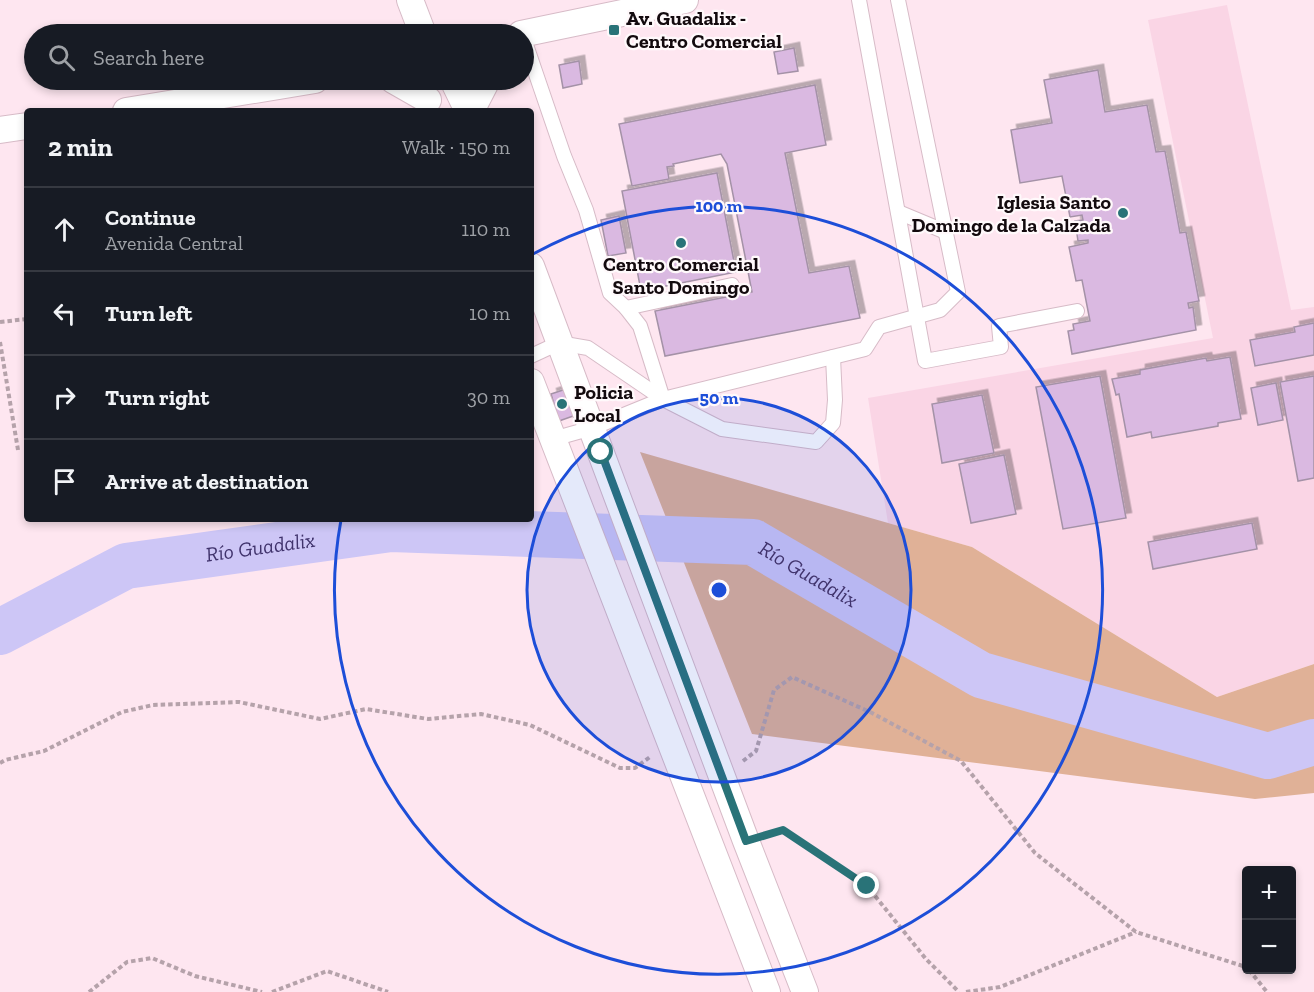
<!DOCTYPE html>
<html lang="en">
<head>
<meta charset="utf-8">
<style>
	:root { --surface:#171b24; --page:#20242c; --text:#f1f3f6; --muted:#9ea1a6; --line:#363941 }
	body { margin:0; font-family:"Zilla Slab",serif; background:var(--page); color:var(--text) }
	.controls { position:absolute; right:18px; bottom:18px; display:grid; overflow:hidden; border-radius:6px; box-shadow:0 3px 9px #0003 }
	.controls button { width:54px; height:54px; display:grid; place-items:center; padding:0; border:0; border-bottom:2px solid var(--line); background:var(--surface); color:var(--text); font:30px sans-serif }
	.stop { position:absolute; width:18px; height:18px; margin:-14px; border:4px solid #297378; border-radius:50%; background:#fff }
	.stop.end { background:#297378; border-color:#fff; box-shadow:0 2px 6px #0008 }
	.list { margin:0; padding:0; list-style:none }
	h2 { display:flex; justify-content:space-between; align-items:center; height:78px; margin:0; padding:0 24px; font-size:26px }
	h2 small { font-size:20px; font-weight:400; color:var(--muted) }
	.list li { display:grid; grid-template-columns:39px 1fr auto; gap:18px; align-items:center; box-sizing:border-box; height:84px; padding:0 24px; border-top:2px solid var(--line) }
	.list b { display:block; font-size:22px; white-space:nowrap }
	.list p { margin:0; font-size:20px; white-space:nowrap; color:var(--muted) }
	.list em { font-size:20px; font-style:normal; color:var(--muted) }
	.icon { flex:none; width:33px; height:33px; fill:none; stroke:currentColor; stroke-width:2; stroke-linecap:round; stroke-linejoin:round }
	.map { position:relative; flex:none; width:1314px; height:992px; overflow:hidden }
	.search { position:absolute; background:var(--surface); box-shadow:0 3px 9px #0003; left:24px; top:24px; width:510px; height:66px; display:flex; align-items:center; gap:15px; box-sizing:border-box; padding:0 21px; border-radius:33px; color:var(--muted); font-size:22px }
	.panel { position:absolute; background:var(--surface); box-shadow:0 3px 9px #0003; left:24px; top:108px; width:510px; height:414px; border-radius:6px }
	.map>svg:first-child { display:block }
</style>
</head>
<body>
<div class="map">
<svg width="1314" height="992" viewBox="0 0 1314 992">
	<defs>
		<filter id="shadow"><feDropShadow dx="5.5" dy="-5.5" stdDeviation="0" flood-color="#0004"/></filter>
	</defs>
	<rect width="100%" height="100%" fill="#fee6f0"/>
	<polygon fill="#fad5e5" points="1227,5 1291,310 1314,307 1314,664 1217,697 972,547 888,523 868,398 1213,338 1148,20"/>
	<polygon fill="#e0b197" points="640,452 972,547 1217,697 1314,664 1314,793 1255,799 752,734"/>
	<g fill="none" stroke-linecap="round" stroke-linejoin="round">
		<path stroke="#cdc6f6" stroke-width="46" id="s1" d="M0,632L126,566L391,529L753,542L981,675L1268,756L1314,742"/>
	</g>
	<g fill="#dab9e1" stroke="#a492a7" stroke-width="1.5" filter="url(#shadow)">
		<polygon points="794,48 798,71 778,74 774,52"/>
		<polygon points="579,61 582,84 563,88 559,65"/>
		<polygon points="1098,70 1105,112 1147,105 1156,152 1165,151 1180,233 1186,232 1199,301 1188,303 1189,308 1193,307 1196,330 1072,354 1068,331 1074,330 1073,324 1090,321 1082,280 1076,281 1069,247 1088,243 1088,240 1078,241 1075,221 1083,220 1082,215 1070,217 1062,176 1020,183 1011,130 1052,123 1044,80"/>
		<polygon points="815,85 826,145 785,153 809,273 849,266 860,318 665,356 655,311 752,292 727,164 721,154 673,164 674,166 667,167 669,179 632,186 619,124"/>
		<polygon points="717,173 736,272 641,291 622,191"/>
		<polygon points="619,216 626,253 608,256 601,220"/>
		<polygon points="1314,323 1314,355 1255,366 1250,340 1295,332 1294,327"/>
		<polygon points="1230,357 1241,419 1218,423 1218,426 1152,438 1151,432 1127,437 1119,394 1116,395 1112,379 1140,374 1140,370 1206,358 1207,361"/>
		<polygon points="1100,376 1126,518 1063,529 1036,387"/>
		<polygon points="1314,376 1314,478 1298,481 1280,382"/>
		<polygon points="1276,383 1283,420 1258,425 1251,388"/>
		<polygon points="566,389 576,415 559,421 551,394"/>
		<polygon points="982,395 994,453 942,463 932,404"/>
		<polygon points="1004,455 1016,514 971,523 959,464"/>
		<polygon points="1252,523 1257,549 1153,569 1148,542"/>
	</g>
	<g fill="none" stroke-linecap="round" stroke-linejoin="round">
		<g stroke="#d7bbc7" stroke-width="16">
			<g id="service">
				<polyline points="859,0 925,361 1001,347 999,326 1077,311"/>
				<polyline points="524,39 564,156 586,210 610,293 626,308 640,326 663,399"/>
				<polyline points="898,212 946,232"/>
				<polyline points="626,308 732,285"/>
				<polyline points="531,356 559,343 588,348 663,399 722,429 816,442 833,423 835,400 833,357"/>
				<polyline points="553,439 592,428 663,399 865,349 879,327 940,310 958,292 898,0"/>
			</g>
		</g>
		<g stroke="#d7bbc7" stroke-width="28">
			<g id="minor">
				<polyline points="410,0 423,34"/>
				<polyline points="521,34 685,0"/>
				<polyline points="393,80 428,100"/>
				<polyline points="453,80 468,111"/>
				<polyline points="126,111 315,80"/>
				<polyline points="471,111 487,80"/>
				<polyline points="0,130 27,126"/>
				<polyline points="531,266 746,841 805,992"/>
				<polyline points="531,382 767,992"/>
			</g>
		</g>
		<g stroke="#b5a2aa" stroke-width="4" stroke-dasharray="4.5 3" stroke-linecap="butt">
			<polyline points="0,322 27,319"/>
			<polyline points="0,342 18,450"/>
			<polyline points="743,761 756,751 774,690 792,677 872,713 961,761 1035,853 1136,932 1246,967"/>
			<polyline points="0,763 5,760 44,751 122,712 153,705 239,702 320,719 366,709 428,719 481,714 530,725 620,768 635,768 650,757"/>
			<polyline points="770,834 783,830 867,886 926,959 959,992"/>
			<polyline points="1249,970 1267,992"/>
			<polyline points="89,992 127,962 152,958 195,976 262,992"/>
			<polyline points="272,992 327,971 388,992"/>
			<polyline points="966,992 1000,987 1136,932"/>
		</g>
		<use href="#service" stroke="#fff" stroke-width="14"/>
		<use href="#minor" stroke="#fff" stroke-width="26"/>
	</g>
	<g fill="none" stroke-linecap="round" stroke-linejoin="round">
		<polyline stroke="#297378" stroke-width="8" points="601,452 746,841 783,830 867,886"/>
	</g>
	<circle cx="719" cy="590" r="192" fill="#1d4ed8" fill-opacity=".12"/>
	<g fill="none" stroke="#1d4ed8" stroke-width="3">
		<circle cx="719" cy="590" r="192"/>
		<path d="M533 254A384 384 0 1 1 341 520"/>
	</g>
	<g fill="#297378" stroke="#fff9fb" stroke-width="2">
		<rect x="608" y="24" width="12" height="12" rx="3"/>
		<circle cx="1123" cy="213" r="6"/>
		<circle cx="681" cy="243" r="6"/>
		<circle cx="562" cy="404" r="6"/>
	</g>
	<g text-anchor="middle" stroke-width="4.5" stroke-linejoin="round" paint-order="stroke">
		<g font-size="20" font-weight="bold" fill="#130a0e" stroke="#fff9fb" text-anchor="start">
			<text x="626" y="25">Av. Guadalix -<tspan x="626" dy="23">Centro Comercial</tspan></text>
			<text x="1111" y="209" text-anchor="end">Iglesia Santo<tspan x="1111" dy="23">Domingo de la Calzada</tspan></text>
			<text x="681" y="271" text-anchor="middle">Centro Comercial<tspan x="681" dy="23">Santo Domingo</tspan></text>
			<text x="574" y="399">Policia<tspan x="574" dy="23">Local</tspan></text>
		</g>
		<g font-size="21" font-style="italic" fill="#40336c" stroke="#fff9fb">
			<text dy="7" stroke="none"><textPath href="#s1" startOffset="278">Río Guadalix</textPath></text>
			<text dy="7" stroke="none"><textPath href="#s1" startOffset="836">Río Guadalix</textPath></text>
		</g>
	</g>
	<circle cx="719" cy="590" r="9" fill="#1d4ed8" stroke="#fff9fb" stroke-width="3"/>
	<g font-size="18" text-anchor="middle" font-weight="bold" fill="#1d4ed8" stroke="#fff9fb" stroke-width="4.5" stroke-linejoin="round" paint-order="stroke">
		<text x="719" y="212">100 m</text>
		<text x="719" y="404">50 m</text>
	</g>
</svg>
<div class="controls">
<button>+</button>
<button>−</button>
</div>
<div class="stop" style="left:601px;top:452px"></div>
<div class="stop end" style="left:867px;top:886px"></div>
<div class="search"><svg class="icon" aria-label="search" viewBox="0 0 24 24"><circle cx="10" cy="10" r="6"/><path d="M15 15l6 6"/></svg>Search here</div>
<section class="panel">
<h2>2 min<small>Walk · 150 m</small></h2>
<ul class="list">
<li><svg class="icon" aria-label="ahead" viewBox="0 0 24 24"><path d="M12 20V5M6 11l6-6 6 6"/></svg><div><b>Continue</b><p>Avenida Central</p></div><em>110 m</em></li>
<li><svg class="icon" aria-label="left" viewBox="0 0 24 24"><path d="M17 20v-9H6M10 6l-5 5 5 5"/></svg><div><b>Turn left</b></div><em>10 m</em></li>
<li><svg class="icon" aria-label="right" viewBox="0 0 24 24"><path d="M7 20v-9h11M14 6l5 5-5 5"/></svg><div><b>Turn right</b></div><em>30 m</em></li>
<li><svg class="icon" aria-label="arrive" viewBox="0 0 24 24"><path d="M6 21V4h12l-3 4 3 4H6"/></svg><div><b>Arrive at destination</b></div></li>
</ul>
</section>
</div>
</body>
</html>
